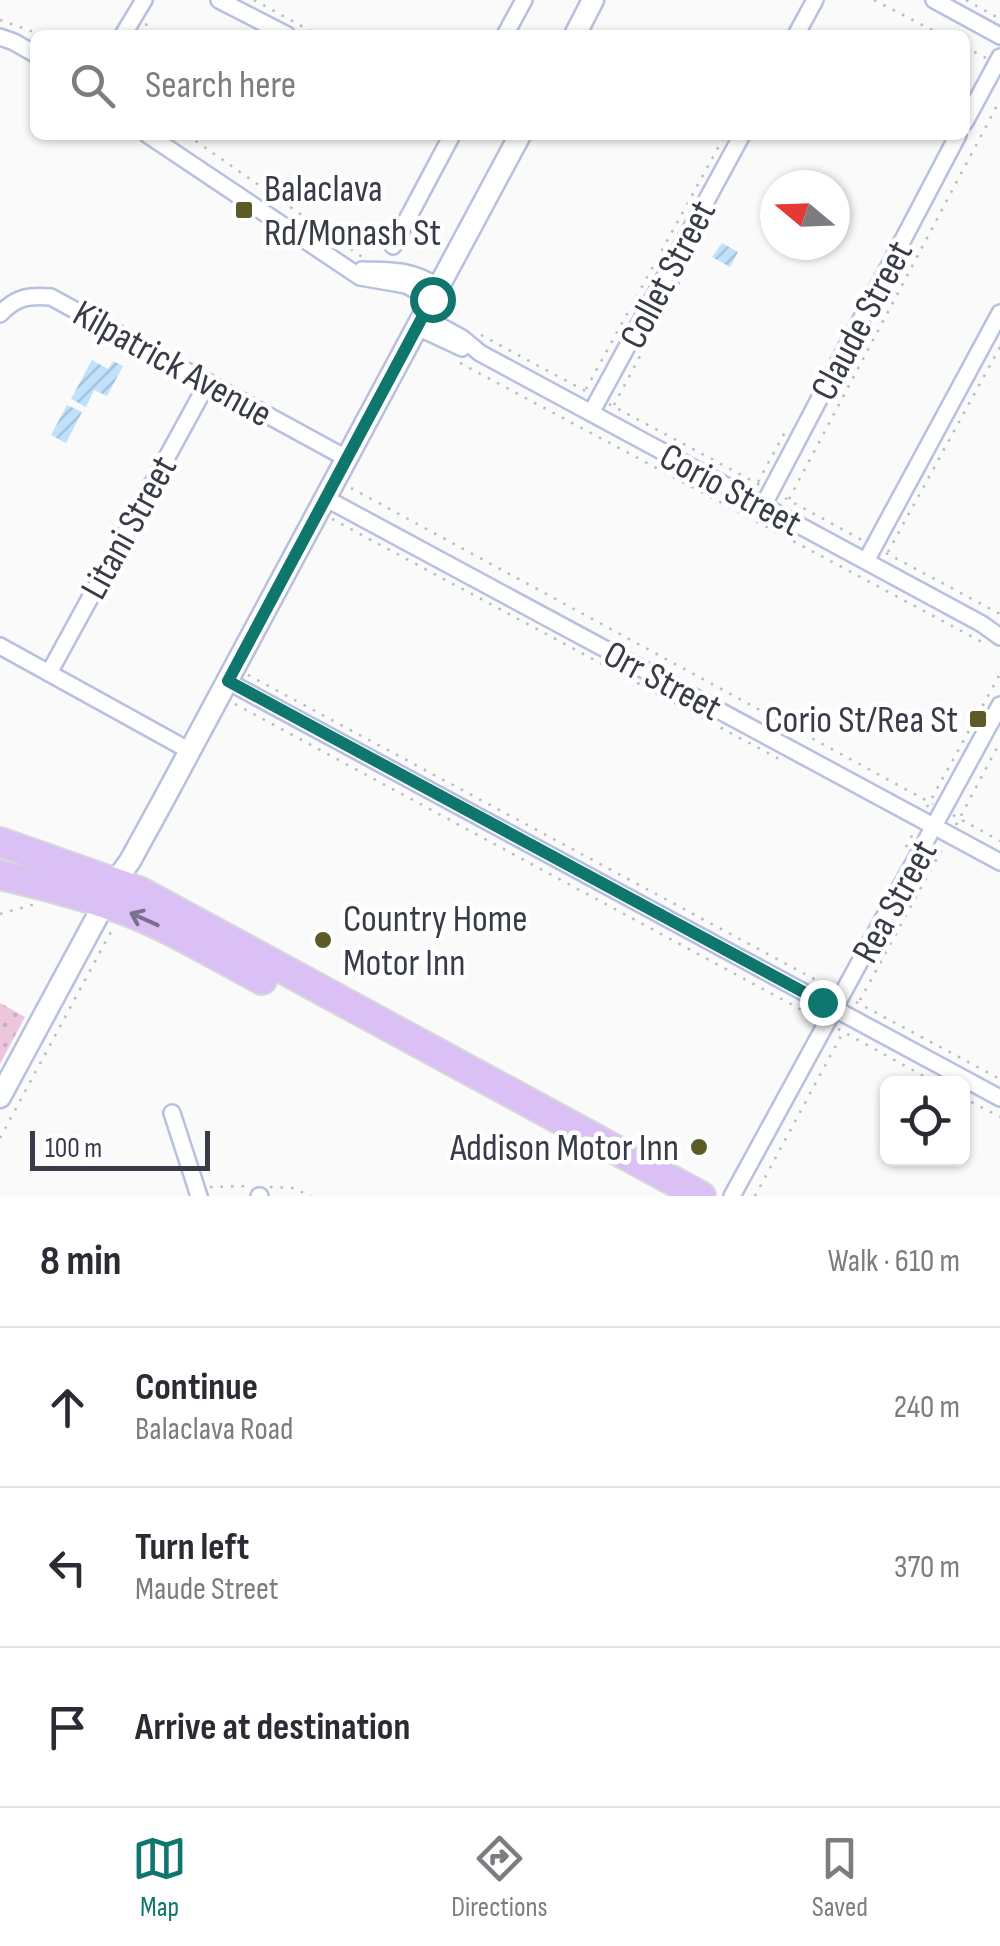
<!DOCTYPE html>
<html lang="en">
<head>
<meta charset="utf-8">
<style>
	:root { --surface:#fff; --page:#f7f7f7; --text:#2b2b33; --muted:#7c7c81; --line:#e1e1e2; --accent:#0f766e }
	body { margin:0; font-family:"Sofia Sans Condensed",sans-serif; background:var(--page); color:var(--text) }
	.controls { position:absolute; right:30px; bottom:30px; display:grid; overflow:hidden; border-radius:15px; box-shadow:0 2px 8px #0004 }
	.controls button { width:90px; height:90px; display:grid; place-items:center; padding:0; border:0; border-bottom:2px solid var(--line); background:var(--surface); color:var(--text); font:50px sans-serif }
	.compass { position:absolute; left:760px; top:170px; width:90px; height:90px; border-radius:50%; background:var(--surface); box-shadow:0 2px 8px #0004; rotate:289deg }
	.scale { position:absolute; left:30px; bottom:25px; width:180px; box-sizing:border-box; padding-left:10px; border:5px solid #383b48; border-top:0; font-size:28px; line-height:35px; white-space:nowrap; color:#383b48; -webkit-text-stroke:8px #fff; paint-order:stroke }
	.stop { position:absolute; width:30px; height:30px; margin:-22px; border:8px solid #0f766e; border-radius:50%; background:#fff }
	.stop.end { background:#0f766e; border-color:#fff; box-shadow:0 2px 10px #0008 }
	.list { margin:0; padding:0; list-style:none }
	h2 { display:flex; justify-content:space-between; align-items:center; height:130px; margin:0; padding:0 40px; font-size:42px }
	h2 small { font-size:32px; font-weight:400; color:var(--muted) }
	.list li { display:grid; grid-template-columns:65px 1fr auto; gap:30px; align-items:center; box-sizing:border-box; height:160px; padding:0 40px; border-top:2px solid var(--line) }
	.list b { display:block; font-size:38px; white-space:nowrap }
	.list p { margin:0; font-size:32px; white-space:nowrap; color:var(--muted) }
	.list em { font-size:32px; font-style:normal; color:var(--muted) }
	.icon { flex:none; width:55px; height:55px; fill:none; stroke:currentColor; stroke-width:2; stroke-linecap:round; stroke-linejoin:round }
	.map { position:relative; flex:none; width:1000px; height:1196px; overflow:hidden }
	.search { position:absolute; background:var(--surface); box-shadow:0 2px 8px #0004; left:30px; right:30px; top:30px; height:110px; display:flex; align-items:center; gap:25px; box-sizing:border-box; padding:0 35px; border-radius:15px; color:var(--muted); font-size:38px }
	.sheet { height:610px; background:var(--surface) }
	nav { display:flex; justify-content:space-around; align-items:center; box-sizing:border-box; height:140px; border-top:2px solid var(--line); background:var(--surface); font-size:28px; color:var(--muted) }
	nav a { display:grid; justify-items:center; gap:5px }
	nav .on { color:var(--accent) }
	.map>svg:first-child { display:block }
</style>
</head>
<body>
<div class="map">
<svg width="1000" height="1196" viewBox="0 0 1000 1196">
	<defs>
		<pattern id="park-dots" width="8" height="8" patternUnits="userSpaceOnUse" patternTransform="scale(2.5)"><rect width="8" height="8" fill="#ebc6dd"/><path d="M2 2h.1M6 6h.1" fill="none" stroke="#caabbf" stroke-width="1.8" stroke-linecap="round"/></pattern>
		<pattern id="building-hatch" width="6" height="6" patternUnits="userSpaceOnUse" patternTransform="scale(2.5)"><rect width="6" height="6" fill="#bfe1fc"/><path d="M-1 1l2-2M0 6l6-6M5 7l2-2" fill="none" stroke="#a5c2da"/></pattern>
	</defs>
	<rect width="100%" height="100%" fill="#fafafa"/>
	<polygon fill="url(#park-dots)" points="0,1003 25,1017 0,1064"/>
	<g fill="url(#building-hatch)">
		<polygon points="722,243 738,252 730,267 712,257"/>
		<polygon points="92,360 108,369 113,361 123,366 107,396 94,390 86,407 71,399"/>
		<polygon points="67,405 82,412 66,443 51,435"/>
	</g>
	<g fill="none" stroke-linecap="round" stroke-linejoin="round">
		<g stroke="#b8c0df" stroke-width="20">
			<g id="street">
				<polyline points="219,0 287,35"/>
				<polyline points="934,0 1000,36"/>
				<polyline points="123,35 144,0"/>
				<polyline points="505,35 524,0"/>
				<polyline points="796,35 815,0"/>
				<polyline points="0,37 14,42 35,54"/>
				<polyline points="965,122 1000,57"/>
				<polyline points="148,135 360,277 406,285 431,299"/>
				<polyline points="393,246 452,135"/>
				<path d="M362,270C396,271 408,269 438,286"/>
				<path d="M0,314C16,297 29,295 51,297L346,458"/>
				<polyline points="422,316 462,338 480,353 982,624 1000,637"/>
				<polyline points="417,327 462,348"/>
				<polyline points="591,413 742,135"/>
				<polyline points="325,498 1000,862"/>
				<polyline points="763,506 958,135"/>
				<polyline points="866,561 1000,313"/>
				<polyline points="0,646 190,751"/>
				<polyline points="49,673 208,382"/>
				<polyline points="227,681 1000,1098"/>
				<polyline points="172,1113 199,1196"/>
				<polyline points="259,1196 260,1196"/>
				<polyline points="732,1196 1000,705"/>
			</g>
		</g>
		<g stroke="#b8c0df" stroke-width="25">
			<g id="secondary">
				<polyline points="575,35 593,0"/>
				<polyline points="115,882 130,861 164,799 520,135"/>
				<polyline points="0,1097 104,904"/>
			</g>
		</g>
		<g stroke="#d7d8da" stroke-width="32">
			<g id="highway">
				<polyline points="0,842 139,891 701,1196"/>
				<path d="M0,875C43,885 87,896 129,912C175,930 218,957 262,980"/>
			</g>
		</g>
		<g stroke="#b9babe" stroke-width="2.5" stroke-dasharray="2.5 8" stroke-linecap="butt">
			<polyline points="254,0 318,35"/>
			<polyline points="874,0 942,35"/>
			<polyline points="966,0 1000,19"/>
			<polyline points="0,20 42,35"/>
			<polyline points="141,35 147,23"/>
			<polyline points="965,47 986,58"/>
			<polyline points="187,135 362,257"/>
			<polyline points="481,335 589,393"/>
			<polyline points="460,363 982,642"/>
			<polyline points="586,389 725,135"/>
			<polyline points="609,404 760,485"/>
			<polyline points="614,405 688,266"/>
			<polyline points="758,482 785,432"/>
			<polyline points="351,488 933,804"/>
			<polyline points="785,498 862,540"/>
			<polyline points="789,499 1000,100"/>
			<polyline points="332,519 779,759"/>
			<polyline points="888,552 1000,347"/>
			<polyline points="886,553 1000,614"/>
			<polyline points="248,675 831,988"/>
			<polyline points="235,704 813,1016"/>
			<polyline points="927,807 1000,674"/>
			<polyline points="953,815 1000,841"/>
			<polyline points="956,825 1000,742"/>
			<polyline points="906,847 914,832"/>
			<polyline points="0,914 35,904"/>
			<polyline points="860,1000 942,849"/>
			<polyline points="856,1002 1000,1079"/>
			<polyline points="838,1029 938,1084"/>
			<polyline points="962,1097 1000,1117"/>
			<polyline points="0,1138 113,928"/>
			<polyline points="210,1187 247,1186"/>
			<polyline points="270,1187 292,1188 311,1196"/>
			<polyline points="755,1196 842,1034"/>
		</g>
		<use href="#street" stroke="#fff" stroke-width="15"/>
		<use href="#secondary" stroke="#fff" stroke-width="20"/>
		<use href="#highway" stroke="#dbc0f5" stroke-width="28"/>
	</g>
	<defs><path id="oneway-shaft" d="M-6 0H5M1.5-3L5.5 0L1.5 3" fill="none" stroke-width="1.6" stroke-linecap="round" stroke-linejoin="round" transform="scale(2.5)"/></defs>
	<use stroke="#79708d" href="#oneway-shaft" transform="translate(144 919) rotate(-156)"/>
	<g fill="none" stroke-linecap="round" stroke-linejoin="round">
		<polyline stroke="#0f766e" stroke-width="12" points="432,299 228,681 822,1002"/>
	</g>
	<g fill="#5c5b28" stroke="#fff" stroke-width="4">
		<rect x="234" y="200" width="20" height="20" rx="5"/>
		<rect x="968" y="709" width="20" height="20" rx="5"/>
		<circle cx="323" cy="940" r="10"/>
		<circle cx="699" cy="1147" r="10"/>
	</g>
	<g text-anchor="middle" stroke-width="9" stroke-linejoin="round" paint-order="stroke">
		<g font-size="38" fill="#383b48" stroke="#fff" text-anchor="start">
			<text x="264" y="201">Balaclava<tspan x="264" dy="44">Rd/Monash St</tspan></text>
			<text x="958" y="732" text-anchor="end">Corio St/Rea St</text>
			<text x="343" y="931">Country Home<tspan x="343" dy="44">Motor Inn</tspan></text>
			<text x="679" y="1160" text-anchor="end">Addison Motor Inn</text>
		</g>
		<g font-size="38" fill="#383b48" stroke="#fff">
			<text transform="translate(667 274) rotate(-62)" y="13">Collet Street</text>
			<text transform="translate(861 320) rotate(-62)" y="13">Claude Street</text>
			<text transform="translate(173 363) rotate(29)" y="13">Kilpatrick Avenue</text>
			<text transform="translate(731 489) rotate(28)" y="13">Corio Street</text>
			<text transform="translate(128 527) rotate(-61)" y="13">Litani Street</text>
			<text transform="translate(663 680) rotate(28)" y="13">Orr Street</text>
			<text transform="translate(894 901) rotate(-61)" y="13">Rea Street</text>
		</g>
	</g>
</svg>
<div class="controls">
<button><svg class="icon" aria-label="locate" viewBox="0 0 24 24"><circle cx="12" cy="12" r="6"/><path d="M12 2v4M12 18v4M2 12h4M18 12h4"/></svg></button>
</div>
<svg class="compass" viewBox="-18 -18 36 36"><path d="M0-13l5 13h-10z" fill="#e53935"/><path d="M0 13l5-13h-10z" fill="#7c7c81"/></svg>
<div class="scale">100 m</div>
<div class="stop" style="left:432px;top:299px"></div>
<div class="stop end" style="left:822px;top:1002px"></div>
<div class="search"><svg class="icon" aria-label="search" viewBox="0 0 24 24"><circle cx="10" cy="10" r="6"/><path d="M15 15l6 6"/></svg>Search here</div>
</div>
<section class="sheet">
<h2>8 min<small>Walk · 610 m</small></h2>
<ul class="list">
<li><svg class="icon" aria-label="ahead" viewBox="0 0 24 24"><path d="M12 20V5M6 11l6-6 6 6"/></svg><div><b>Continue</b><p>Balaclava Road</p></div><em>240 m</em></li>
<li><svg class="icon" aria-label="left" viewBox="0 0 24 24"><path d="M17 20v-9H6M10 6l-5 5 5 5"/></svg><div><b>Turn left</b><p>Maude Street</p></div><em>370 m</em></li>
<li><svg class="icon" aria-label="arrive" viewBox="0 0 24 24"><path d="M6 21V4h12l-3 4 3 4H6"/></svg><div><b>Arrive at destination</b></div></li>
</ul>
</section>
<nav>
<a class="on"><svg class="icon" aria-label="map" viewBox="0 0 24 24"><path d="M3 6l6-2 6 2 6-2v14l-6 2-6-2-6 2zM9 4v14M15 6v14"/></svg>Map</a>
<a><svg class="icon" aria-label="directions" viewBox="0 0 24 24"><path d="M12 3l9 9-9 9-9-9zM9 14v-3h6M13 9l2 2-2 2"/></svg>Directions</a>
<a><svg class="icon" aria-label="saved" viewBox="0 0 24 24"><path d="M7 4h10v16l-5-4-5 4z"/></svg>Saved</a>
</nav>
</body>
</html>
